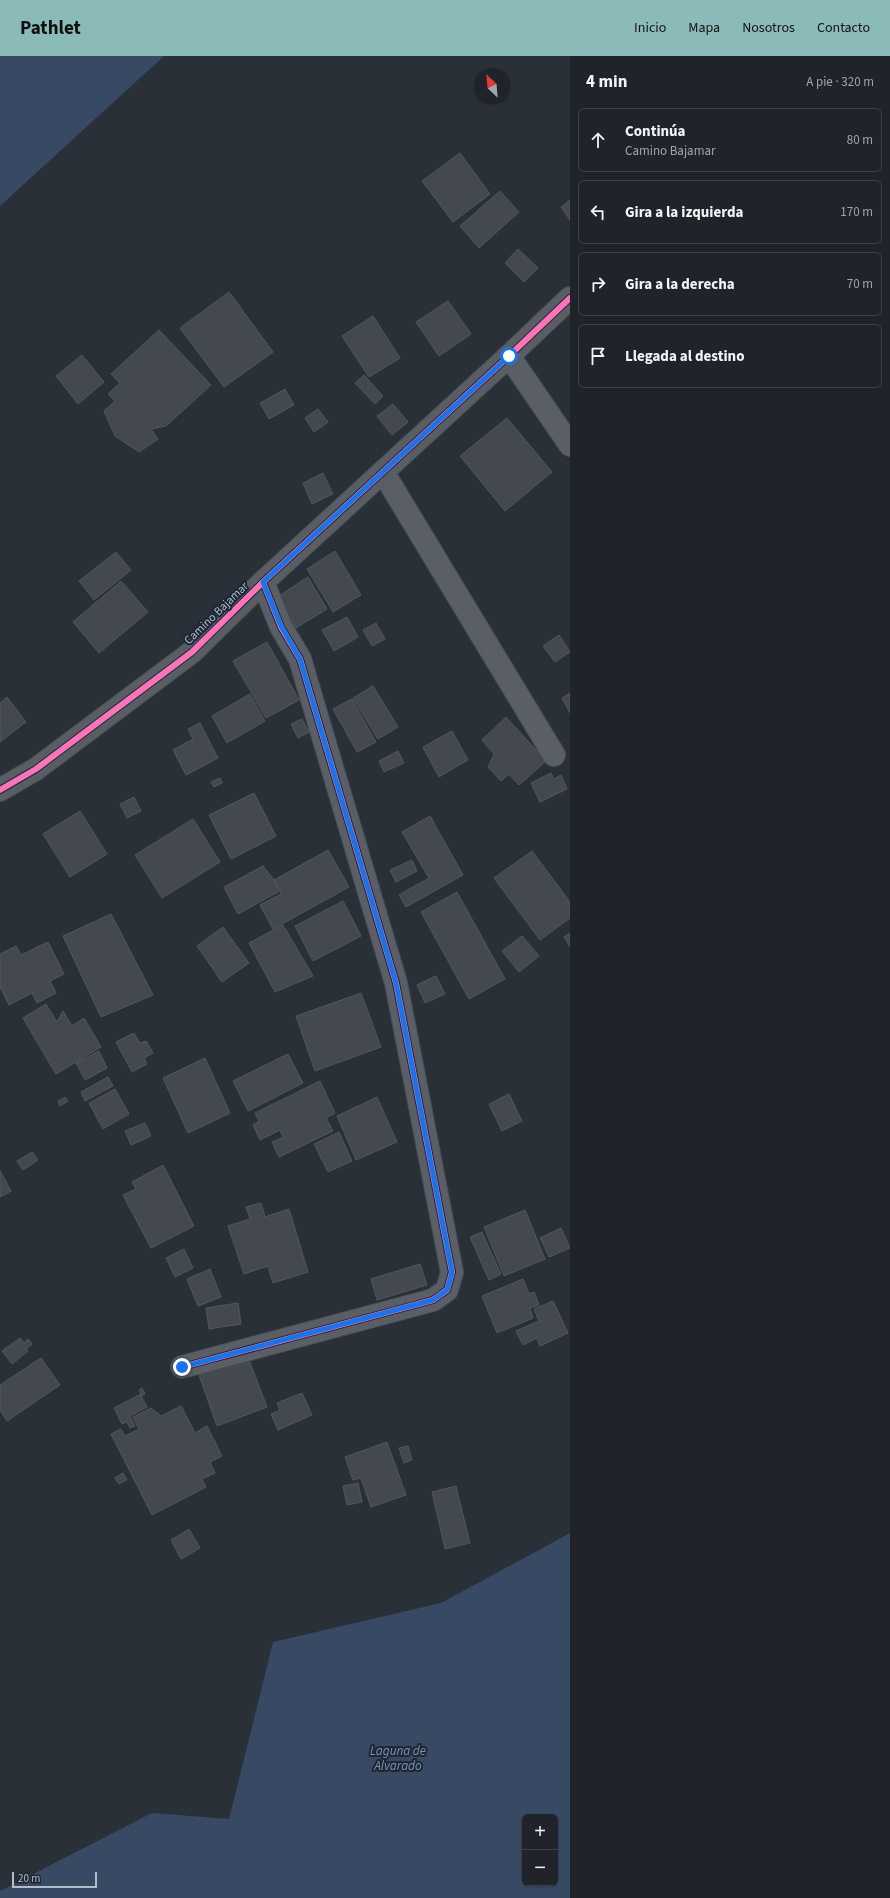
<!DOCTYPE html>
<html lang="es">
<head>
<meta charset="utf-8">
<style>
	:root { --surface:#20242a; --page:#282c32; --text:#f1f3f6; --muted:#a2a4a8; --line:#3d4147; --accent:#8bbbb9 }
	body { margin:0; font-family:"Source Sans 3",sans-serif; background:var(--page); color:var(--text) }
	.controls { position:absolute; right:12px; bottom:12px; display:grid; overflow:hidden; border-radius:6px; box-shadow:0 1px 3px #0004 }
	.controls button { width:36px; height:36px; display:grid; place-items:center; padding:0; border:0; border-bottom:1px solid var(--line); background:var(--surface); color:var(--text); font:20px sans-serif }
	.compass { position:absolute; left:474px; top:12px; width:36px; height:36px; border-radius:50%; background:var(--surface); box-shadow:0 1px 3px #0004; rotate:334deg }
	.scale { position:absolute; left:12px; bottom:10px; width:85px; box-sizing:border-box; padding-left:4px; border:2px solid #b4bcc9; border-top:0; font-size:11px; line-height:14px; white-space:nowrap; color:#b4bcc9; -webkit-text-stroke:3px #1d2633; paint-order:stroke }
	.stop { position:absolute; width:12px; height:12px; margin:-9px; border:3px solid #1a73e8; border-radius:50%; background:#fff }
	.stop.end { background:#1a73e8; border-color:#fff; box-shadow:0 1px 4px #0008 }
	.list { margin:0; padding:0; list-style:none }
	h2 { display:flex; justify-content:space-between; align-items:center; height:52px; margin:0; padding:0 16px; font-size:17px }
	h2 small { font-size:13px; font-weight:400; color:var(--muted) }
	.list li { display:grid; grid-template-columns:26px 1fr auto; gap:12px; align-items:center; box-sizing:border-box; height:64px; margin:0 8px 8px; padding:0 8px; border:1px solid var(--line); border-radius:6px }
	.list b { display:block; font-size:15px; white-space:nowrap }
	.list p { margin:0; font-size:13px; white-space:nowrap; color:var(--muted) }
	.list em { font-size:13px; font-style:normal; color:var(--muted) }
	.icon { flex:none; width:22px; height:22px; fill:none; stroke:currentColor; stroke-width:2; stroke-linecap:round; stroke-linejoin:round }
	.map { position:relative; flex:none; width:570px; height:1842px; overflow:hidden }
	header { display:flex; align-items:center; gap:24px; box-sizing:border-box; height:56px; padding:0 20px; background:var(--accent); color:#111 }
	header strong { font-size:19px }
	nav { display:flex; gap:22px; margin-inline-start:auto; font-size:14px }
	main { display:flex }
	aside { flex:1; background:var(--surface) }
	.map>svg:first-child { display:block }
</style>
</head>
<body>
<header>
<strong>Pathlet</strong>
<nav><a>Inicio</a><a>Mapa</a><a>Nosotros</a><a>Contacto</a></nav>
</header>
<main>
<div class="map">
<svg width="570" height="1842" viewBox="0 0 570 1842">
	<rect width="100%" height="100%" fill="#2a3038"/>
	<g fill="#384963" fill-rule="evenodd">
		<polygon points="0,0 164,0 0,150"/>
		<path d="M570,1477V1842H0V1835L152,1757L229,1763L273,1586L441,1547ZM525,1761H555V1827H525Z"/>
	</g>
	<g fill="#444950" stroke="#52575f">
		<polygon points="460,97 490,138 453,166 422,125"/>
		<polygon points="500,135 519,156 479,192 460,170"/>
		<polygon points="570,144 570,164 561,151"/>
		<polygon points="518,193 538,212 524,226 505,207"/>
		<polygon points="229,236 273,296 224,331 180,272"/>
		<polygon points="448,245 471,278 439,300 416,266"/>
		<polygon points="373,260 400,302 369,321 342,280"/>
		<polygon points="159,274 211,329 166,370 151,373 158,383 139,396 115,380 104,355 115,345 108,338 120,327 111,318"/>
		<polygon points="82,299 104,326 78,348 56,320"/>
		<polygon points="364,319 383,340 375,348 355,327"/>
		<polygon points="285,333 294,349 269,363 260,347"/>
		<polygon points="393,348 408,366 392,379 377,360"/>
		<polygon points="318,353 328,366 314,376 305,362"/>
		<polygon points="507,362 552,416 505,455 460,400"/>
		<polygon points="323,417 333,438 312,448 303,427"/>
		<polygon points="335,495 361,539 333,556 307,513"/>
		<polygon points="116,496 131,514 94,544 79,525"/>
		<polygon points="308,521 327,553 296,572 277,541"/>
		<polygon points="121,525 148,556 99,597 73,566"/>
		<polygon points="347,561 358,581 334,595 322,574"/>
		<polygon points="376,567 385,583 372,590 363,574"/>
		<polygon points="559,579 570,596 555,606 543,590"/>
		<polygon points="267,586 299,644 266,662 233,605"/>
		<polygon points="373,630 398,671 378,683 353,642"/>
		<polygon points="570,637 570,657 562,642"/>
		<polygon points="250,638 265,665 227,687 212,660"/>
		<polygon points="7,641 26,666 0,686 0,647"/>
		<polygon points="352,643 376,686 357,696 333,653"/>
		<polygon points="506,661 546,705 519,729 509,718 501,725 488,711 494,698 482,684"/>
		<polygon points="302,663 309,676 298,682 291,668"/>
		<polygon points="200,667 218,702 186,719 173,694 193,683 188,673"/>
		<polygon points="452,675 468,704 439,721 423,691"/>
		<polygon points="398,695 404,707 384,716 379,705"/>
		<polygon points="551,717 554,723 561,719 567,733 540,746 531,727"/>
		<polygon points="220,722 222,727 214,731 211,726"/>
		<polygon points="254,737 276,780 231,803 209,759"/>
		<polygon points="134,741 141,755 127,762 120,748"/>
		<polygon points="80,755 107,798 70,821 43,778"/>
		<polygon points="430,760 463,819 406,851 399,839 429,822 402,776"/>
		<polygon points="193,763 220,806 162,842 135,799"/>
		<polygon points="328,794 349,831 273,873 260,849 281,838 274,824"/>
		<polygon points="532,795 570,846 570,862 540,884 494,822"/>
		<polygon points="412,804 417,815 396,826 390,814"/>
		<polygon points="263,810 274,824 278,836 238,858 224,831"/>
		<polygon points="457,836 505,923 469,943 421,856"/>
		<polygon points="343,845 361,880 313,905 295,870"/>
		<polygon points="111,858 153,939 101,961 63,880"/>
		<polygon points="283,869 313,920 275,936 249,887"/>
		<polygon points="223,871 249,907 222,926 197,890"/>
		<polygon points="570,877 570,891 564,881"/>
		<polygon points="522,880 539,900 519,916 502,895"/>
		<polygon points="48,886 64,918 50,925 56,937 37,947 32,937 9,949 0,931 0,898 16,890 21,899"/>
		<polygon points="436,920 445,938 425,947 417,929"/>
		<polygon points="361,937 381,991 315,1015 296,960"/>
		<polygon points="46,948 57,966 63,955 72,970 84,962 101,991 56,1018 23,962"/>
		<polygon points="134,977 140,987 146,985 153,997 144,1002 147,1008 132,1016 116,986"/>
		<polygon points="99,995 107,1012 85,1024 76,1007"/>
		<polygon points="288,998 303,1027 248,1055 233,1025"/>
		<polygon points="205,1002 230,1057 188,1077 163,1022"/>
		<polygon points="108,1021 113,1030 85,1045 81,1036"/>
		<polygon points="320,1025 335,1057 326,1062 333,1075 279,1101 272,1086 283,1081 280,1074 260,1084 253,1069 259,1065 255,1057"/>
		<polygon points="115,1033 129,1058 103,1073 89,1047"/>
		<polygon points="509,1038 522,1065 502,1075 489,1048"/>
		<polygon points="65,1041 68,1045 60,1050 58,1045"/>
		<polygon points="377,1041 397,1086 356,1104 337,1060"/>
		<polygon points="145,1067 151,1080 131,1089 125,1075"/>
		<polygon points="339,1076 352,1105 328,1116 314,1088"/>
		<polygon points="32,1096 38,1104 23,1114 17,1105"/>
		<polygon points="163,1109 194,1170 151,1192 123,1139 136,1133 132,1126"/>
		<polygon points="0,1115 11,1135 0,1141"/>
		<polygon points="261,1147 265,1161 289,1153 308,1216 273,1227 268,1210 244,1218 228,1170 250,1163 246,1151"/>
		<polygon points="525,1154 545,1203 504,1220 484,1171"/>
		<polygon points="561,1172 570,1192 549,1201 540,1182"/>
		<polygon points="482,1176 501,1218 489,1224 470,1181"/>
		<polygon points="184,1193 193,1212 175,1221 166,1202"/>
		<polygon points="420,1208 427,1229 377,1244 371,1223"/>
		<polygon points="210,1213 221,1241 198,1250 187,1223"/>
		<polygon points="523,1223 529,1238 534,1236 539,1249 530,1252 533,1262 497,1277 482,1240"/>
		<polygon points="553,1245 568,1277 540,1290 537,1282 523,1289 516,1275 539,1265 534,1253"/>
		<polygon points="238,1247 241,1268 209,1273 206,1252"/>
		<polygon points="20,1282 24,1287 28,1283 32,1288 26,1293 28,1295 12,1308 2,1295"/>
		<polygon points="248,1301 267,1351 217,1370 199,1319"/>
		<polygon points="41,1302 60,1329 7,1365 0,1354 0,1329"/>
		<polygon points="142,1332 145,1338 141,1340 147,1351 130,1360 135,1370 130,1372 127,1366 122,1368 114,1352 141,1338 139,1334"/>
		<polygon points="302,1337 312,1359 278,1374 271,1358 280,1354 277,1347"/>
		<polygon points="181,1350 195,1377 207,1370 222,1400 210,1406 215,1417 202,1423 206,1431 152,1459 111,1378 121,1373 125,1380 139,1373 133,1361 151,1352 161,1360"/>
		<polygon points="387,1386 406,1439 371,1451 361,1422 353,1424 345,1401"/>
		<polygon points="408,1390 412,1404 404,1407 399,1392"/>
		<polygon points="123,1417 127,1424 119,1428 115,1422"/>
		<polygon points="358,1427 362,1446 347,1449 343,1430"/>
		<polygon points="456,1430 470,1487 445,1493 432,1436"/>
		<polygon points="189,1473 200,1492 181,1503 171,1484"/>
	</g>
	<g fill="none" stroke-linecap="round" stroke-linejoin="round">
		<g stroke="#484c53" stroke-width="24">
			<g id="street">
				<polyline points="509,300 570,389"/>
				<polyline points="383,416 554,699"/>
				<polyline points="182,1311 433,1244 447,1234 452,1216 396,927 300,603 281,571 263,526"/>
			</g>
		</g>
		<g stroke="#484c53" stroke-width="24">
			<polyline id="secondary" points="0,734 36,713 192,596 263,526 509,300 570,242"/>
		</g>
		<use href="#street" stroke="#5a5e66" stroke-width="22"/>
		<use href="#secondary" stroke="#595d64" stroke-width="22"/>
		<g stroke="#1d2633" stroke-width="8">
			<g id="cycleway">
				<polyline points="0,734 36,713 192,596 263,526 509,300 570,242"/>
				<polyline points="182,1311 433,1244 447,1234 452,1216 396,927 300,603 281,571 263,526"/>
			</g>
		</g>
		<use href="#cycleway" stroke="#fb73b8" stroke-width="6"/>
	</g>
	<g fill="none" stroke-linecap="round" stroke-linejoin="round">
		<polyline stroke="#1a73e8" stroke-width="5" points="182,1311 433,1244 447,1234 452,1216 396,927 300,603 281,570 263,526 509,300"/>
	</g>
	<g text-anchor="middle" stroke-width="4" stroke-linejoin="round" paint-order="stroke">
		<g font-size="12" fill="#b4bcc9" stroke="#1d2633">
			<text transform="translate(216 557) rotate(-44)" y="4">Camino Bajamar</text>
		</g>
		<g font-size="13" font-style="italic" fill="#7c92b1" stroke="#1d2633">
			<text x="398" y="1699">Laguna de<tspan x="398" dy="15">Alvarado</tspan></text>
		</g>
	</g>
</svg>
<div class="controls">
<button>+</button>
<button>−</button>
</div>
<svg class="compass" viewBox="-18 -18 36 36"><path d="M0-13l5 13h-10z" fill="#e53935"/><path d="M0 13l5-13h-10z" fill="#a2a4a8"/></svg>
<div class="scale">20 m</div>
<div class="stop" style="left:509px;top:300px"></div>
<div class="stop end" style="left:182px;top:1311px"></div>
</div>
<aside>
<h2>4 min<small>A pie · 320 m</small></h2>
<ul class="list">
<li><svg class="icon" aria-label="ahead" viewBox="0 0 24 24"><path d="M12 20V5M6 11l6-6 6 6"/></svg><div><b>Continúa</b><p>Camino Bajamar</p></div><em>80 m</em></li>
<li><svg class="icon" aria-label="left" viewBox="0 0 24 24"><path d="M17 20v-9H6M10 6l-5 5 5 5"/></svg><div><b>Gira a la izquierda</b></div><em>170 m</em></li>
<li><svg class="icon" aria-label="right" viewBox="0 0 24 24"><path d="M7 20v-9h11M14 6l5 5-5 5"/></svg><div><b>Gira a la derecha</b></div><em>70 m</em></li>
<li><svg class="icon" aria-label="arrive" viewBox="0 0 24 24"><path d="M6 21V4h12l-3 4 3 4H6"/></svg><div><b>Llegada al destino</b></div></li>
</ul>
</aside>
</main>
</body>
</html>
